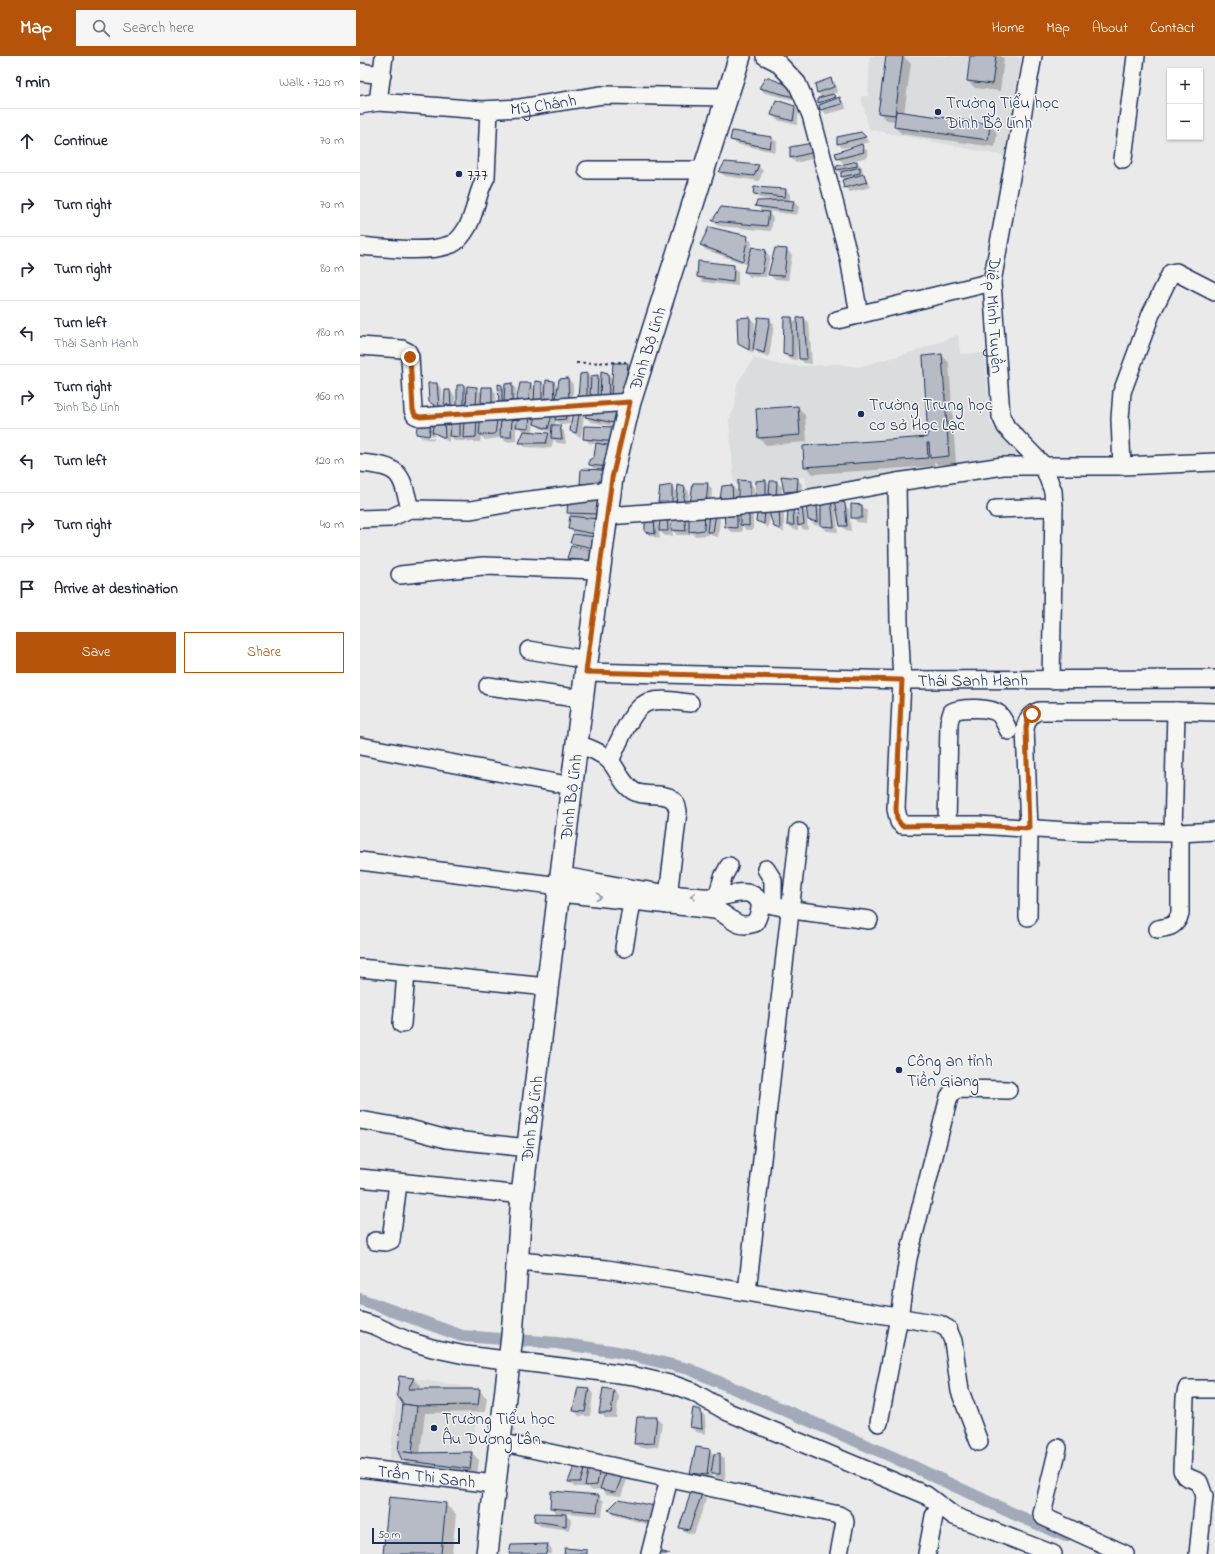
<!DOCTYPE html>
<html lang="en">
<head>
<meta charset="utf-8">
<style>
	:root { --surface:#fff; --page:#f6f6f7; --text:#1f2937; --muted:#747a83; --line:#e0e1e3; --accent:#b45309 }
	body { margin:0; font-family:"Indie Flower",sans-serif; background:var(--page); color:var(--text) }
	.controls { position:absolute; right:12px; top:12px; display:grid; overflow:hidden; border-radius:0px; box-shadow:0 1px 3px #0004 }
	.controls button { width:36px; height:36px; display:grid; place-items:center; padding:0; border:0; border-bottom:1px solid var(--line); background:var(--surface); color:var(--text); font:20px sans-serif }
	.scale { position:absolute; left:12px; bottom:10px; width:88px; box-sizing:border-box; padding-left:4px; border:2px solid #1b2f5e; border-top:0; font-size:11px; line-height:14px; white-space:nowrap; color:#1b2f5e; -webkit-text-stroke:3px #f6f6f2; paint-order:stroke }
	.stop { position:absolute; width:12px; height:12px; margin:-9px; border:3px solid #b45309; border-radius:50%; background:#fff }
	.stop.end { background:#b45309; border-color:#fff; box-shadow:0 1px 4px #0008 }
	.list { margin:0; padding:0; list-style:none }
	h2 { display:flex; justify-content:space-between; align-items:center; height:52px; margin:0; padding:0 16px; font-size:17px }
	h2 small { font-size:13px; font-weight:400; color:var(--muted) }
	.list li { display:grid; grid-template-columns:26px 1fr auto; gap:12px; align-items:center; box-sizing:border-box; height:64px; padding:0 16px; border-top:1px solid var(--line) }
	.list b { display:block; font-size:15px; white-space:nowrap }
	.list p { margin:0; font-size:13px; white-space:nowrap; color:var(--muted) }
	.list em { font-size:13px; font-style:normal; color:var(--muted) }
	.actions { display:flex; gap:8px; padding:12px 16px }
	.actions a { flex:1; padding:9px 0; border:1px solid var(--accent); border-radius:0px; text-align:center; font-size:14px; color:var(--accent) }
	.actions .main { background:var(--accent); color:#fff }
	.icon { flex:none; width:22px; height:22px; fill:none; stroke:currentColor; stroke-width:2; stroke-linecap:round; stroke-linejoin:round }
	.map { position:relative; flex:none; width:855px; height:1498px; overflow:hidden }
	header { display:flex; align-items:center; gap:24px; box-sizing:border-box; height:56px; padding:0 20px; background:var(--accent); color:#fff }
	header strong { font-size:19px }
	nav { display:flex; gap:22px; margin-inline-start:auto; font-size:14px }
	.search { width:280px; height:36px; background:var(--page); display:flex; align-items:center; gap:10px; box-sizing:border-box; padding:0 14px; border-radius:0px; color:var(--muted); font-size:15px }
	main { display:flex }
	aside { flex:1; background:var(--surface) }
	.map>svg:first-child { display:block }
</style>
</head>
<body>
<header>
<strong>Map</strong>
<div class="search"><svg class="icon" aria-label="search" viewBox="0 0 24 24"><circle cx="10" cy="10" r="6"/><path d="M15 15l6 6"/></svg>Search here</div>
<nav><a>Home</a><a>Map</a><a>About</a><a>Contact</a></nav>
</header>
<main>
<aside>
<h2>9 min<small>Walk · 720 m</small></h2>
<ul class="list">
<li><svg class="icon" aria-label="ahead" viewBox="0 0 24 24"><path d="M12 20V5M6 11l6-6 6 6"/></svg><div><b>Continue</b></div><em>70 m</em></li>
<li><svg class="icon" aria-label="right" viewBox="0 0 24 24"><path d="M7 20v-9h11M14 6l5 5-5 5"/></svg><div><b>Turn right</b></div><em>70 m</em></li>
<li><svg class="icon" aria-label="right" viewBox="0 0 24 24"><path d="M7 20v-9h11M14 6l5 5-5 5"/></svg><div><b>Turn right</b></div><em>80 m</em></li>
<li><svg class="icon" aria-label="left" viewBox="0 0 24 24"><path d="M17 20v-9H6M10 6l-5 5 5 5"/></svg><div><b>Turn left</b><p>Thái Sanh Hạnh</p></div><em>180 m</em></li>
<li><svg class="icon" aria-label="right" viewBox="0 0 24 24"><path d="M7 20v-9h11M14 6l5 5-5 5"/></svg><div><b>Turn right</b><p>Đinh Bộ Lĩnh</p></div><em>160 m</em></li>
<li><svg class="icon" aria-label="left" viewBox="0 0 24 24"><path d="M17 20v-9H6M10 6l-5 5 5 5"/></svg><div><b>Turn left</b></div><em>120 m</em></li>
<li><svg class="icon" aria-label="right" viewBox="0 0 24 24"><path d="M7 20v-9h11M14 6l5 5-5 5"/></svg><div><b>Turn right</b></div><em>40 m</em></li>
<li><svg class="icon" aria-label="arrive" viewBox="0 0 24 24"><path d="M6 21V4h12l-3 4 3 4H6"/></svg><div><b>Arrive at destination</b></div></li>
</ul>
<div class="actions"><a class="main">Save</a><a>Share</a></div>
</aside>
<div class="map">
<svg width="855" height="1498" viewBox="0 0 855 1498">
	<rect width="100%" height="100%" fill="#e9eae9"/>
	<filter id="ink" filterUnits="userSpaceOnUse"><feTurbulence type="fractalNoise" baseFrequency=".025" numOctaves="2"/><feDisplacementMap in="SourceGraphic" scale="8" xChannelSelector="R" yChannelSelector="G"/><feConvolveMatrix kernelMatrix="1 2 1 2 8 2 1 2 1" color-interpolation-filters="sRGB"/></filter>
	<g filter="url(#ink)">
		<g fill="#dadcde">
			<polygon points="510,0 655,0 661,3 644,100 509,73 501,40 508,40"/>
			<polygon points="598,279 600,298 625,297 630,367 666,407 449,439 445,421 374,427 369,363 375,352 377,328 394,302 420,309 450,310 477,308 498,311 553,296"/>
			<polygon points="39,1320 120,1333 110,1413 30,1403"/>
		</g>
		<g fill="#0003" fill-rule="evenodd">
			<polygon points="527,0 543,0 551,8 544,57 630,69 637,77 635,91 542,78 535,71 535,65 527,64 519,57"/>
			<polygon points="604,0 641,0 644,3 640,35 615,32 608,25 611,1"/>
			<polygon points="406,23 442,46 405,37 400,32"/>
			<polygon points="471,23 476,28 478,36 472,38 485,47 486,53 466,58 461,53 461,49 459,47 459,42 462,42 458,37"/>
			<polygon points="434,50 439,55 437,69 417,64 412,59"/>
			<polygon points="373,76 412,82 417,86 415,96 376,88 371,83"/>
			<polygon points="500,77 510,86 501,88 507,94 508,101 483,107 478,102 497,90 497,89 482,92 478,87"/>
			<polygon points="431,92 463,92 463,100 436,107 431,102"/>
			<polygon points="497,106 502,111 504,120 511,131 490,136 485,131 485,124 478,114"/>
			<polygon points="398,110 403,115 399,125 365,120 360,116"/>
			<polygon points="426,134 430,138 430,146 434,146 439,151 437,159 401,154 396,149 420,145 399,142 394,137"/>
			<polygon points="361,152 409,157 413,162 411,175 358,170 353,165"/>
			<polygon points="387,181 392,186 391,191 405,195 410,200 406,221 390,221 385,216 388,209 346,194 341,189"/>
			<polygon points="415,193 427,194 432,199 428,224 414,223 409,218"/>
			<polygon points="339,206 373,210 378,215 378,230 343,226 338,221"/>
			<polygon points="390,262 395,267 394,283 410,263 414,268 409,301 399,298 394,293 394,298 379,287"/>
			<polygon points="432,262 438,268 444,262 449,267 452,308 444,307 440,303 439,280 437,280 437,304 429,303 424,298"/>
			<polygon points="582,299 589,307 596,408 578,409 574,405 575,410 453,418 445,410 569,382"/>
			<polygon points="254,308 268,308 273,313 254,346 236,343 231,338 231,346 224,346 227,318 232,322 238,320 241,324 248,318 253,324"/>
			<polygon points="208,323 213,328 213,348 162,351 170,328 175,333 181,327 187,332 193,326 199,331"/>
			<polygon points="77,328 82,333 83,356 70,346"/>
			<polygon points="152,328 156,333 156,350 150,350 146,346 147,353 140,348 141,330 146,335"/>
			<polygon points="104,330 108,334 117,332 123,338 132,332 136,337 136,353 127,351 121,345 121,356 103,354"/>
			<polygon points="90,335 95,340 95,353 90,352 85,347"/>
			<polygon points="438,351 445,359 447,386 406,389 399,382"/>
			<polygon points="232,352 256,352 261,357 259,371 231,366 226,361"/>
			<path d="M204,354L209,359L210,368L201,369L196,364L195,370H199L204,375L206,388L197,387L194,383L191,392L165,391L161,386L165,376L156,369V385L146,386L142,381L140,376L139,382L125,384L121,380L120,386H109L105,382V385H95L90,380L100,366L105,371L117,363L121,368L122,359L151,361L158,367L170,356L176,363ZM174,366L180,372L193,377V381L189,378L173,376Z"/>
			<polygon points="219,354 224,359 221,381 216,379 211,374"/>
			<path d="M84,364L89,369V386L74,377V384L62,382L57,377L70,366L74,370ZM61,377L74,380V382L61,380Z"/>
			<polygon points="256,372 253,415 242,414 247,420 244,434 226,433 221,428 236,415 230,409 235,402 237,388 229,387 224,382"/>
			<polygon points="437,423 442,428 441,440 430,441 425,436"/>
			<polygon points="405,425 411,430 417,426 422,431 421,444 415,444 410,439 410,447 401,447"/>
			<polygon points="389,426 394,431 394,449 384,446 379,441"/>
			<polygon points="347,428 352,433 351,452 336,452"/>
			<polygon points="372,430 377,435 378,449 366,448"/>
			<polygon points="312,431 318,437 325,431 329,436 328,454 304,450 299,445"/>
			<polygon points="240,443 238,511 213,507 208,502 217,492 212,487 221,479 214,477 209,472 213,461 208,457"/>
			<polygon points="471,444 477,450 484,448 489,453 491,475 486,474 481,469 478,455 476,455 478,476 467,475 462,470 455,469 449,464 457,450 462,455"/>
			<polygon points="502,450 507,455 506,467 497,466 492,461"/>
			<polygon points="441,451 446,456 448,473 444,474 438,468 438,474 433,473 428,468 433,454 438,460"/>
			<polygon points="419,452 424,457 424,477 415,470"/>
			<polygon points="405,453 410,458 408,472 398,464"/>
			<polygon points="388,454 393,459 393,474 386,474 382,469 382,476 371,476 366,471 365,456"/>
			<polygon points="344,457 349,462 355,458 360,463 358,481 353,480 349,476 349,479 335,480 330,475 330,479 317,479 312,474 313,480 305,480 299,474 300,483 291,480 286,475 293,462 298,467 300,473 307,462 312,468 323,458 330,465"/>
			<polygon points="40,1321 54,1323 61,1330 59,1334 119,1334 127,1342 125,1356 65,1357 60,1398 112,1397 119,1404 117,1420 50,1412 43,1404 44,1348"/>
			<polygon points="229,1333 233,1338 230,1360 219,1360 215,1355"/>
			<polygon points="254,1335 259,1340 256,1362 245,1362 241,1357"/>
			<polygon points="340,1355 345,1360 346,1378 336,1376 331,1371"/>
			<polygon points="278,1362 297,1362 302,1367 298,1391 280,1392 275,1387"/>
			<polygon points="349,1394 355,1399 360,1398 365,1403 365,1423 357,1422 352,1417 351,1423 336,1421 332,1416"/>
			<polygon points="215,1409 225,1412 229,1416 230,1411 244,1417 244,1423 262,1419 267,1424 261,1440 246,1438 242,1433 231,1434 226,1429 225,1431 214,1431 210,1426"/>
			<polygon points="341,1439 346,1444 334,1478 325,1476 320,1471"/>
			<polygon points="239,1440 244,1445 242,1460 204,1457 211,1464 210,1474 180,1470 175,1465 198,1459 191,1452"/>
			<polygon points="85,1448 96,1458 92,1498 24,1498"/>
			<polygon points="294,1451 293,1470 254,1459 249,1454"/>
			<polygon points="188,1489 192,1494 191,1498 150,1498"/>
		</g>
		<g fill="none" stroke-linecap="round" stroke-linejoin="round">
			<polyline stroke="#a2aaba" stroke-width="12" points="0,1243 102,1280 197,1287 258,1296 329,1313 533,1401 654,1458 706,1480"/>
		</g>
		<g fill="#b6bbc6" stroke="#1b2f5e">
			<polygon points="526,0 543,0 535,59 518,57"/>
			<polygon points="610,0 636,0 632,28 607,25"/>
			<polygon points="406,21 439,33 438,42 399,32"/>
			<polygon points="471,22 474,31 457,37 455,28"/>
			<polygon points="473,38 476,41 458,47 458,42"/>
			<polygon points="480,41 482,48 460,54 459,49"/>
			<polygon points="416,44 435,50 433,65 411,59"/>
			<polygon points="536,55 630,68 628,84 534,71"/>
			<polygon points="372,75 412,81 410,92 370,84"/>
			<polygon points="501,76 506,81 477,88 477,81"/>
			<polygon points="458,86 459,95 430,102 430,91"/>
			<polygon points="502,88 504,96 477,103 475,97"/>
			<polygon points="497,105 497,110 477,114 476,110"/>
			<polygon points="365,106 399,109 394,120 359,116"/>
			<polygon points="500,111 500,117 481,121 481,116"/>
			<polygon points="504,118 507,126 484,132 482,124"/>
			<polygon points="394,131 426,133 425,141 393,138"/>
			<polygon points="424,144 434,145 432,155 395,150 397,145"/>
			<polygon points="361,151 409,156 407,170 352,165"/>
			<polygon points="349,171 388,180 383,205 340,189"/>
			<polygon points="392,191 406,194 402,217 384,216"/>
			<polygon points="415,192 427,193 424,220 408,219"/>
			<polygon points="338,205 374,209 373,226 337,221"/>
			<polygon points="390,261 389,294 378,288 377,262"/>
			<polygon points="398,261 410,262 404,297 393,293"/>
			<polygon points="424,261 432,261 432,300 423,298"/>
			<polygon points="444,261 447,303 439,303 437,262"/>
			<polygon points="582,298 589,400 570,402 569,387 567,387 568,402 444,411 443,390 568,381 563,300"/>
			<polygon points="253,307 268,307 264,345 251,340"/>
			<polygon points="241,315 248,317 249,341 240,343"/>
			<polygon points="227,317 227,342 218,342 220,318"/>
			<polygon points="238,319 237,341 230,338 231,320"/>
			<polygon points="208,322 209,344 196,343 199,323"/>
			<polygon points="186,324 194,325 195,348 185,345"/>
			<polygon points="175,325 182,326 182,347 174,349"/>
			<polygon points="68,327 77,327 79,352 69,346"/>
			<polygon points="152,327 152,345 144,345 145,328"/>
			<polygon points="160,327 171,327 168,346 156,346"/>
			<polygon points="138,328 142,329 142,348 139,348"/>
			<polygon points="97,329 104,329 104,351 97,350"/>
			<polygon points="107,330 117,331 116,351 106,353"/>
			<polygon points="122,331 132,331 132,348 121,346"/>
			<polygon points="85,334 90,334 91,349 84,348"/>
			<polygon points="438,350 440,379 398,382 396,353"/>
			<polygon points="231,351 257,351 254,367 225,361"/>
			<polygon points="197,353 204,353 206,363 195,364"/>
			<polygon points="213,353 220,353 216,377 210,375"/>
			<polygon points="170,355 169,372 156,371 159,357"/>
			<polygon points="177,355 193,355 188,373 174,368"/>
			<polygon points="121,358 138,358 135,378 119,379"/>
			<polygon points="141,360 152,360 151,381 140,381"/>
			<polygon points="75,362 84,363 85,382 72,376"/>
			<polygon points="104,362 117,362 116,381 103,382"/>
			<polygon points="58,363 71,365 69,380 56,378"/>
			<polygon points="91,365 100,365 100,381 89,380"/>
			<polygon points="192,369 200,369 202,383 191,382"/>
			<polygon points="224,370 257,371 257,386 223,383"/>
			<polygon points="164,375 189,377 186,387 159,387"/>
			<polygon points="236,387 252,390 249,411 229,409 229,404 234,401"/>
			<polygon points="221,413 243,414 239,429 220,428"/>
			<polygon points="421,420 438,422 437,435 424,436"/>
			<polygon points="378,424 390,425 390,445 378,441"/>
			<polygon points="406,424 406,443 395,443 396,425"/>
			<polygon points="410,425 417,425 416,440 409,439"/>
			<polygon points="333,427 348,427 346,448 330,448"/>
			<polygon points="312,429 312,447 298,446 300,431"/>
			<polygon points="318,429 325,431 323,449 316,450"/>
			<polygon points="372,429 373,445 360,443 362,430"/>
			<polygon points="241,442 240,458 207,457 208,444"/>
			<polygon points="471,443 474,471 461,470 461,444"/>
			<polygon points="475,444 485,447 487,470 480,470"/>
			<polygon points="491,448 502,449 502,462 491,462"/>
			<polygon points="446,449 457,449 458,466 448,464"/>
			<polygon points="442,450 444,468 438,470 437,451"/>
			<polygon points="398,451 405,452 404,468 396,465"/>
			<polygon points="411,451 419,451 420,473 414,471 410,460"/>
			<polygon points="389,453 389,470 380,469 380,454"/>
			<polygon points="428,453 433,453 434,469 427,469"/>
			<polygon points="377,454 377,472 365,471 364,455"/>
			<polygon points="329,456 345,456 344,474 329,476"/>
			<polygon points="324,457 326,475 311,474 312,458"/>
			<polygon points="349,457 356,457 353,476 347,476"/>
			<polygon points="210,460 238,463 235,478 208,473"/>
			<polygon points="294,461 295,478 285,476 285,462"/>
			<polygon points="300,461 307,461 308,475 299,475"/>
			<polygon points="213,478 235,481 234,492 210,487"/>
			<polygon points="211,490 232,495 234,507 207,502"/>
			<polygon points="39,1320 54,1322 48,1333 120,1333 118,1349 57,1350 43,1348 37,1339"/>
			<polygon points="218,1331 229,1332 225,1356 213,1355"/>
			<polygon points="243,1332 254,1334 251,1357 239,1357"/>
			<polygon points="43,1348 57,1350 52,1397 38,1395"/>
			<polygon points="333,1352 341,1354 342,1373 330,1371"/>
			<polygon points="277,1361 297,1361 294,1387 274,1388"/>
			<polygon points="336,1391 350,1393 347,1419 330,1417"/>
			<polygon points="38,1395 52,1397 112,1396 110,1413 42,1404"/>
			<polygon points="360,1397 360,1418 351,1418 354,1398"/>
			<polygon points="215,1408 225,1411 220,1426 208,1426"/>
			<polygon points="229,1410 240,1411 237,1429 225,1430"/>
			<polygon points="247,1412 263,1418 256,1436 240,1433"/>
			<polygon points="191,1435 239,1439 237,1456 190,1452"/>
			<polygon points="331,1436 342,1438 329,1474 319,1472"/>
			<polygon points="29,1441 86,1447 81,1498 23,1498"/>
			<polygon points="259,1443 295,1450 288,1466 248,1454"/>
			<polygon points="175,1457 206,1458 206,1470 174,1465"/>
			<polygon points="188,1488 186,1498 149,1498 151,1489"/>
			<polygon points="205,1492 227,1494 227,1498 204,1498"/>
			<polygon points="296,1494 310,1498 295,1498"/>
		</g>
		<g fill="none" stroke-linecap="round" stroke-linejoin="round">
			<g stroke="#1b2f5e" stroke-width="20">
				<g id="minor">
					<polyline points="405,0 417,6 437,27 451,59 489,202 499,259"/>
					<path id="s1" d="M673,0L632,226L641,360L646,371L683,409L693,435L694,451L691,624"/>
					<polyline points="0,16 22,19"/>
					<polyline points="18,46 24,0"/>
					<path id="s2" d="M0,49L18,46L122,54L160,52L242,39L366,41"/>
					<polyline points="763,103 776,0"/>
					<polyline points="227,114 344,114"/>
					<path d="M0,190C26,192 68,198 92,188C99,185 104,177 108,170C116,155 117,136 126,121L129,54"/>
					<polyline points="477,264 632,226"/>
					<polyline points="0,290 42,293 48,296 50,301 53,354 55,359 60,361 270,346"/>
					<path d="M0,407C40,410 41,416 50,453"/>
					<polyline points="762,410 760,363 762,336 791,258 811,217 816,216 855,236"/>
					<polyline points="537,426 539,567 542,624 536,753 539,766 542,769 618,769 722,776 820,777 855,775"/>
					<polyline points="636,453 694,451"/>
					<polyline points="247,460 423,447 537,426 643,410 762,410 855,406"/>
					<polyline points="0,463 30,462 50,453 111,454 155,446 250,434"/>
					<polyline points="40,519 123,510 240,514"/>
					<polyline points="169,594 228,604"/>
					<path id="s3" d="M226,616L542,624L855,623"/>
					<polyline points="128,630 223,643"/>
					<polyline points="816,655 855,656"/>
					<path d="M217,688C229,692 241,696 250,705C258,714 263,730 275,736C291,743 314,731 318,755L307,849"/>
					<polyline points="0,690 212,730"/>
					<path d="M250,705C257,690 272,650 289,646C302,642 318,646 330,647"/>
					<path d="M587,769L589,666L592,656C601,651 631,651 639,658C643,662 646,670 649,675"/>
					<polyline points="0,805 200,830"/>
					<polyline points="406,813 413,824 413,849"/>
					<path d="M200,837L355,854C373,860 374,874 395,867C400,857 405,844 391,838C381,834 369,840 358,841C350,842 340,841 331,840C288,837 244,827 202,820"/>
					<polyline points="357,841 363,821 369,810"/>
					<polyline points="400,846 440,855 509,864"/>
					<path d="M668,861L669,773L665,672C668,662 670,658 679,655H816L813,777"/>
					<path d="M798,873C810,871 816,870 820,858V777"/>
					<polyline points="264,892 274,835"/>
					<polyline points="0,912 187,931"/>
					<polyline points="42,968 46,917"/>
					<polyline points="0,1064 46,1072 86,1083 168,1092"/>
					<polyline points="0,1122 162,1139"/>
					<polyline points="15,1185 26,1186 31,1184 38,1127"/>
					<polyline points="158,1205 247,1213 579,1268 588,1273 593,1285 600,1335 619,1386"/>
					<polyline points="387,1236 439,776"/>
					<polyline points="0,1265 16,1270 46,1284 72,1292 105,1299 275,1320 314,1329 333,1336 368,1356 566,1439 594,1460 693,1498"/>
					<polyline points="519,1367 539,1261 548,1202 589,1041 593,1035 598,1033 648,1034"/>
					<polyline points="139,1386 479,1459 484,1462 485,1466 479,1498"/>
					<polyline points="698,1392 682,1458 684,1461 765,1498"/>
					<path id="s4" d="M0,1412L134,1428"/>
					<polyline points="290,1498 309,1423"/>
					<polyline points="567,1498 574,1460 580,1450"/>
					<polyline points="838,1498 844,1440 839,1426 825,1420 822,1414 825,1342 827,1333 855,1333"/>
				</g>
			</g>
			<g stroke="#1b2f5e" stroke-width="24">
				<g id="major">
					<path id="s5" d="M127,1498L152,1280L162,1139L226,613L252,422L270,346L380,0"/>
				</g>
			</g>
			<polyline stroke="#1b2f5e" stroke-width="2" stroke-dasharray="3 3" stroke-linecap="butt" points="216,307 266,306"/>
			<use href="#minor" stroke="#f6f6f2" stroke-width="17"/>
			<use href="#major" stroke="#f6f6f2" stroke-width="21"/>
		</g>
		<defs><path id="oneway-chevron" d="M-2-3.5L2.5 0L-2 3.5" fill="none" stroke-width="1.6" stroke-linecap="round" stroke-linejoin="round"/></defs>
		<g stroke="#8892a8">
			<use href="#oneway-chevron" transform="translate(333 840) rotate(-176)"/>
			<use href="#oneway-chevron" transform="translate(239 841) rotate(7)"/>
		</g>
	</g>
	<g fill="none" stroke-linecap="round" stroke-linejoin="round" filter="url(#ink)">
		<polyline stroke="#b45309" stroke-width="5" points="50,301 53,354 55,359 60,361 270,346 252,422 226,616 542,624 536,753 537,763 542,770 618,769 669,772 666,672 668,662 672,658"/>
	</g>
	<g fill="#1b2f5e" stroke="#f6f6f2" stroke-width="1.5">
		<circle cx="578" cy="56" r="4"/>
		<circle cx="99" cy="118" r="4"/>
		<circle cx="501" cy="358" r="4"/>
		<circle cx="539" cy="1014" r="4"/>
		<circle cx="74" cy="1372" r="4"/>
	</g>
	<g text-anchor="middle" stroke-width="3" stroke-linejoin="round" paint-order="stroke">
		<g font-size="17" fill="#1b2f5e" stroke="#f6f6f2" text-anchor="start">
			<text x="586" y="52">Trường Tiểu học<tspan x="586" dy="20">Đinh Bộ Lĩnh</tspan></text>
			<text x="107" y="124">777</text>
			<text x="509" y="354">Trường Trung học<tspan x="509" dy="20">cơ sở Học Lạc</tspan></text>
			<text x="547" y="1010">Công an tỉnh<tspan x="547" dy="20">Tiền Giang</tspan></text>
			<text x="82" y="1368">Trường Tiểu học<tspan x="82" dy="20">Âu Dương Lân</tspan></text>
		</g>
		<g font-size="17" fill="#1b2f5e" stroke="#f6f6f2">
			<text dy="6" stroke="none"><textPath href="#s2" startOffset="184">Mỹ Chánh</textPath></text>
			<text dy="6" stroke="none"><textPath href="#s1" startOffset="263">Diệp Minh Tuyền</textPath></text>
			<text dy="6" stroke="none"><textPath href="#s5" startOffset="1218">Đinh Bộ Lĩnh</textPath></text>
			<text dy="6" stroke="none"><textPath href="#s3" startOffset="387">Thái Sanh Hạnh</textPath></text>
			<text dy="6" stroke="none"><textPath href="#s5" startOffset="762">Đinh Bộ Lĩnh</textPath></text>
			<text dy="6" stroke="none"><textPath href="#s5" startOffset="438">Đinh Bộ Lĩnh</textPath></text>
			<text dy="6" stroke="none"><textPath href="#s4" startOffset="67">Trần Thị Sanh</textPath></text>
		</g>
	</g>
</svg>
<div class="controls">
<button>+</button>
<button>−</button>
</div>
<div class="scale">50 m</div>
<div class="stop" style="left:672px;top:658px"></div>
<div class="stop end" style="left:50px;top:301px"></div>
</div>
</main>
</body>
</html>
